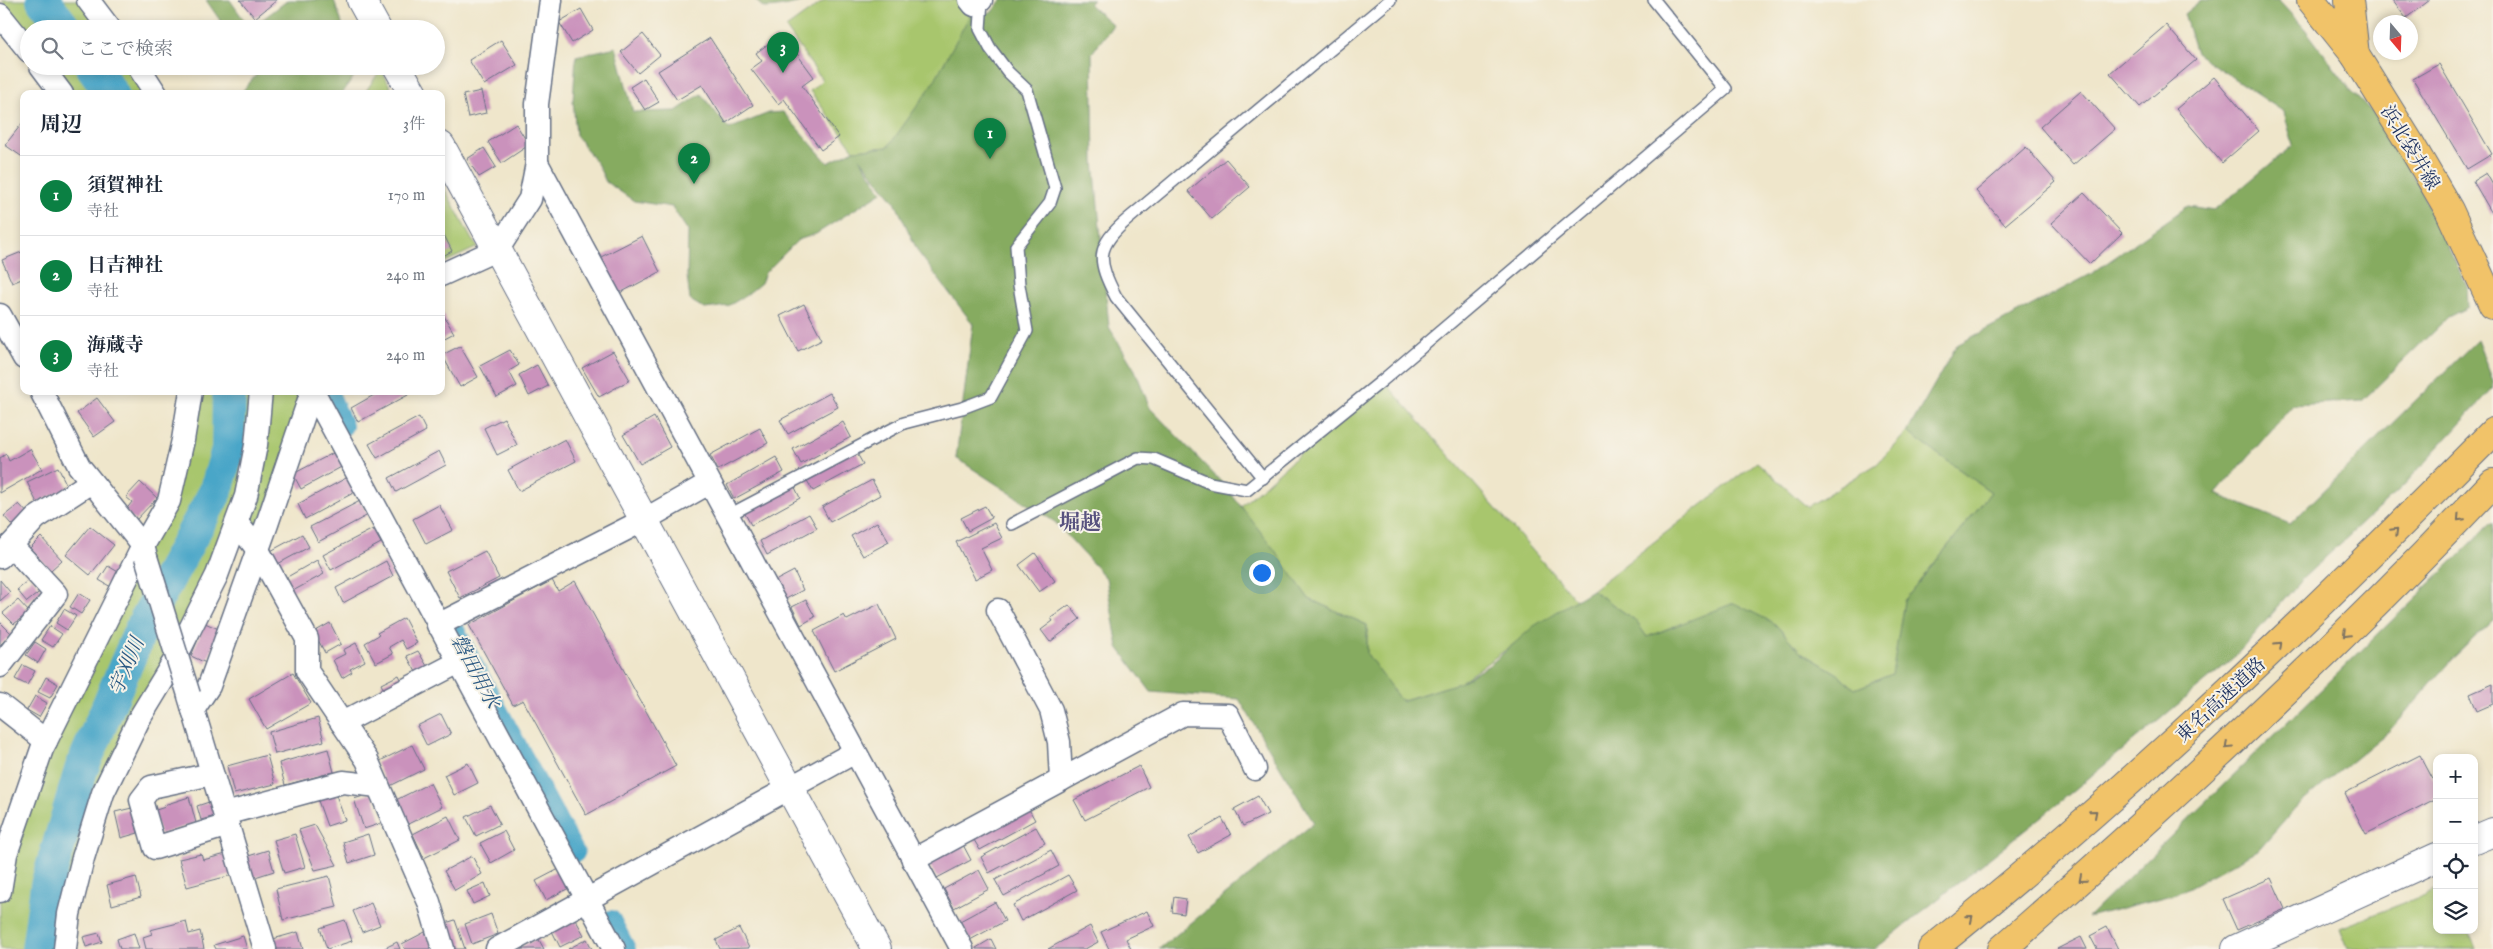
<!DOCTYPE html>
<html lang="ja">
<head>
<meta charset="utf-8">
<style>
	:root { --surface:#fff; --page:#f2f2f3; --text:#1f2937; --muted:#747a83; --line:#e0e1e3; --accent:#0b8043 }
	body { margin:0; font-family:"IM FELL English","Noto Serif JP",serif; background:var(--page); color:var(--text) }
	.controls { position:absolute; right:15px; bottom:15px; display:grid; overflow:hidden; border-radius:10px; box-shadow:0 2px 8px #0003 }
	.controls button { width:45px; height:45px; display:grid; place-items:center; padding:0; border:0; border-bottom:1px solid var(--line); background:var(--surface); color:var(--text); font:25px sans-serif }
	.compass { position:absolute; left:2373px; top:15px; width:45px; height:45px; border-radius:50%; background:var(--surface); box-shadow:0 2px 8px #0003; rotate:161deg }
	.you { position:absolute; left:1261px; top:572px; width:18px; height:18px; margin:-12px; border:4px solid #fff; border-radius:50%; background:#1a73e8; box-shadow:0 0 0 8px #1a73e833 }
	.badge { display:grid; place-items:center; width:32px; height:32px; border-radius:50%; background:var(--accent); color:#fff; font-size:16px; font-weight:700 }
	.pin { position:absolute; translate:-50% -41px; filter:drop-shadow(0 1px 2px #0008) }
	.pin::after { content:''; position:absolute; top:26px; width:18px; height:15px; background:inherit; clip-path:polygon(0 0,100% 0,50% 100%) }
	.list { margin:0; padding:0; list-style:none }
	h2 { display:flex; justify-content:space-between; align-items:center; height:65px; margin:0; padding:0 20px; font-size:21px }
	h2 small { font-size:16px; font-weight:400; color:var(--muted) }
	.list li { display:grid; grid-template-columns:32px 1fr auto; gap:15px; align-items:center; box-sizing:border-box; height:80px; padding:0 20px; border-top:1px solid var(--line) }
	.list b { display:block; font-size:19px; white-space:nowrap }
	.list p { margin:0; font-size:16px; white-space:nowrap; color:var(--muted) }
	.list em { font-size:16px; font-style:normal; color:var(--muted) }
	.icon { flex:none; width:28px; height:28px; fill:none; stroke:currentColor; stroke-width:2; stroke-linecap:round; stroke-linejoin:round }
	.map { position:relative; flex:none; width:2493px; height:949px; overflow:hidden }
	.search { position:absolute; background:var(--surface); box-shadow:0 2px 8px #0003; left:20px; top:20px; width:425px; height:55px; display:flex; align-items:center; gap:12px; box-sizing:border-box; padding:0 18px; border-radius:28px; color:var(--muted); font-size:19px }
	.panel { position:absolute; background:var(--surface); box-shadow:0 2px 8px #0003; left:20px; top:90px; width:425px; height:305px; border-radius:10px }
	.map>svg:first-child { display:block }
</style>
</head>
<body>
<div class="map">
<svg width="2493" height="949" viewBox="0 0 2493 949">
	<rect width="100%" height="100%" fill="#f7f3e8"/>
	<filter id="ink" filterUnits="userSpaceOnUse"><feTurbulence type="fractalNoise" baseFrequency=".02" numOctaves="2"/><feDisplacementMap in="SourceGraphic" scale="10" xChannelSelector="R" yChannelSelector="G"/><feConvolveMatrix kernelMatrix="1 2 1 2 8 2 1 2 1" color-interpolation-filters="sRGB"/></filter>
	<filter id="wash" filterUnits="userSpaceOnUse"><feTurbulence type="fractalNoise" baseFrequency=".0096" numOctaves="4" result="noise"/><feDisplacementMap in="SourceGraphic" scale="20" xChannelSelector="R" yChannelSelector="G"/><feGaussianBlur stdDeviation="1.12" result="paint"/><feColorMatrix in="noise" values="0 0 0 0 0 0 0 0 0 0 0 0 0 0 0 0 0 1.4 0 .05"/><feComposite in="paint" operator="in"/></filter>
	<g filter="url(#wash)">
		<rect width="100%" height="100%" fill="#efe6cb"/>
		<g fill="#a8c66d" stroke="#627a66">
			<polygon points="2,0 86,0 109,29 29,29 29,40"/>
			<polygon points="825,0 958,0 970,15 970,37 888,147 854,150 810,91 822,80 786,28"/>
			<polygon points="46,66 137,66 154,94 65,94"/>
			<polygon points="381,69 394,94 364,94"/>
			<polygon points="441,182 472,240 478,247 441,264"/>
			<polygon points="1383,380 1576,600 1459,683 1400,701 1367,654 1367,625 1309,599 1241,506"/>
			<polygon points="187,391 312,391 252,543 237,523 103,793 65,949 0,949 0,896 25,799 169,501"/>
			<polygon points="1907,432 1991,492 1904,601 1893,674 1855,689 1838,674 1801,652 1774,623 1674,626 1647,637 1635,620 1592,590 1757,462 1807,507 1877,464"/>
			<polygon points="2437,890 2437,930 2469,930 2476,949 2348,949 2340,928"/>
		</g>
		<g fill="#86ab60" stroke="#506d5f">
			<polygon points="206,0 230,0 248,26 263,19 288,0 334,0 344,29 226,29"/>
			<path d="M755,0H811C795,3 780,8 764,8Z"/>
			<polygon points="1001,0 1093,0 1089,4 1113,25 1092,53 1094,161 1109,327 1135,370 1150,408 1225,486 1274,549 1309,599 1367,625 1367,654 1401,701 1459,683 1491,664 1534,626 1592,590 1635,620 1647,637 1734,603 1774,623 1801,652 1838,674 1855,689 1892,674 1904,601 1991,492 1907,432 1957,345 2091,274 2188,206 2215,210 2293,145 2284,112 2196,53 2184,14 2201,0 2278,0 2305,29 2351,90 2394,135 2467,287 2468,307 2448,317 2362,401 2293,405 2216,494 2290,524 2477,340 2493,381 2493,388 2403,486 2302,579 2234,658 2044,815 1875,949 1159,949 1314,823 1239,699 1151,692 1118,647 1106,578 1055,522 956,458 973,324 918,252 895,202 860,158 882,192 816,234 798,240 765,273 761,283 745,296 728,306 705,309 690,300 687,276 688,231 672,207 634,201 606,182 598,165 576,135 573,100 576,56 616,47 633,112 676,111 701,94 729,129 769,113 783,112 828,163 854,150 888,147 932,85 970,15 992,12"/>
			<polygon points="254,66 361,66 342,94 240,94 256,75"/>
			<polygon points="2493,522 2493,620 2451,660 2390,730 2295,808 2258,850 2176,894 2088,917"/>
		</g>
		<g fill="none" stroke-linecap="round" stroke-linejoin="round">
			<g stroke="#4aa6c8" stroke-width="20">
				<polyline points="328,391 343,426"/>
				<polyline points="450,621 575,853"/>
				<polyline points="611,920 626,949"/>
			</g>
			<g stroke="#4aa6c8" stroke-width="34">
				<polyline points="43,0 65,29"/>
				<polyline points="92,66 112,94"/>
				<polyline points="38,949 47,885 81,770 142,627 216,491 228,449 229,391"/>
			</g>
		</g>
		<g id="blocks">
			<g fill="#ca92bc">
				<polygon points="240,0 277,0 255,18"/>
				<polygon points="2392,0 2430,0 2406,18"/>
				<polygon points="581,9 593,30 572,43 559,22"/>
				<polygon points="2166,25 2196,60 2140,107 2110,73"/>
				<polygon points="643,34 660,55 638,73 621,52"/>
				<polygon points="710,38 753,105 726,123 702,85 677,100 658,71"/>
				<polygon points="776,38 783,47 789,43 814,77 802,86 839,137 821,150 784,99 778,104 751,69 762,61 756,53"/>
				<polygon points="501,40 517,65 484,85 469,60"/>
				<polygon points="2439,64 2492,154 2467,169 2413,79"/>
				<polygon points="2214,77 2259,131 2222,163 2176,109"/>
				<polygon points="644,78 659,102 645,110 630,87"/>
				<polygon points="481,91 486,113 468,117 463,95"/>
				<polygon points="2081,91 2115,129 2073,165 2040,127"/>
				<polygon points="24,121 24,158 5,145"/>
				<polygon points="516,124 529,145 502,163 488,142"/>
				<polygon points="2026,147 2056,182 2005,225 1976,191"/>
				<polygon points="484,148 496,167 479,177 467,159"/>
				<polygon points="1226,159 1250,187 1212,219 1188,191"/>
				<polygon points="2486,173 2493,185 2493,215 2473,181"/>
				<polygon points="2084,193 2122,233 2090,264 2051,223"/>
				<polygon points="441,229 452,251 441,257"/>
				<polygon points="642,236 660,272 618,294 599,258"/>
				<polygon points="24,251 24,278 12,283 2,260"/>
				<polygon points="804,304 822,339 798,351 780,316"/>
				<polygon points="441,311 454,333 441,340"/>
				<polygon points="460,346 478,377 460,387 442,355"/>
				<polygon points="510,350 519,365 509,371 517,386 497,397 480,366"/>
				<polygon points="613,351 630,380 599,397 582,368"/>
				<polygon points="537,365 548,386 529,396 519,375"/>
				<polygon points="381,391 406,391 408,395 358,422 351,408"/>
				<polygon points="830,393 838,407 788,434 780,420"/>
				<polygon points="97,398 115,422 94,437 77,413"/>
				<polygon points="419,417 426,431 377,458 369,444"/>
				<polygon points="654,417 670,447 640,464 623,435"/>
				<polygon points="504,418 517,445 497,455 484,428"/>
				<polygon points="843,422 851,437 801,464 793,449"/>
				<polygon points="760,428 768,443 718,470 710,455"/>
				<polygon points="565,439 576,461 519,491 508,470"/>
				<polygon points="30,449 42,469 0,493 0,458 6,454 9,461"/>
				<polygon points="855,450 863,464 813,491 805,477"/>
				<polygon points="337,451 345,465 301,489 293,474"/>
				<polygon points="439,451 446,465 396,492 389,478"/>
				<polygon points="776,457 784,472 734,499 727,485"/>
				<polygon points="58,467 68,488 37,503 27,482"/>
				<polygon points="348,477 355,492 305,519 298,504"/>
				<polygon points="872,480 880,495 830,522 822,507"/>
				<polygon points="140,482 157,498 135,521 125,511 132,502 126,497"/>
				<polygon points="793,483 800,498 751,525 743,510"/>
				<polygon points="360,501 368,515 318,542 310,527"/>
				<polygon points="19,504 32,518 17,531 4,516"/>
				<polygon points="439,505 453,530 426,544 413,519"/>
				<polygon points="985,506 992,518 968,531 961,518"/>
				<polygon points="809,514 817,528 767,555 760,541"/>
				<polygon points="877,522 889,542 863,556 851,536"/>
				<polygon points="994,523 1002,538 981,548 992,570 975,579 956,542"/>
				<polygon points="90,526 114,545 90,575 66,555"/>
				<polygon points="373,529 381,543 331,570 323,555"/>
				<polygon points="302,534 309,547 274,566 267,553"/>
				<polygon points="41,537 62,560 51,570 30,548"/>
				<polygon points="485,551 499,578 460,598 446,571"/>
				<polygon points="1035,553 1055,581 1039,592 1019,565"/>
				<polygon points="317,560 324,574 289,593 282,580"/>
				<polygon points="386,561 393,576 343,603 336,588"/>
				<polygon points="108,566 120,573 111,587 99,580"/>
				<polygon points="794,571 803,590 784,600 775,581"/>
				<polygon points="32,578 42,590 27,602 17,590"/>
				<polygon points="0,580 10,592 0,601"/>
				<polygon points="552,580 558,591 575,581 676,766 586,815 523,700 513,705 469,625"/>
				<polygon points="79,593 90,600 81,614 70,607"/>
				<polygon points="18,600 29,612 14,624 3,613"/>
				<polygon points="806,600 815,617 801,625 792,607"/>
				<polygon points="879,604 896,639 834,671 814,631 844,615 847,620"/>
				<polygon points="1069,605 1080,619 1050,642 1041,630 1053,621 1051,618"/>
				<polygon points="64,609 76,616 67,630 56,623"/>
				<polygon points="404,618 417,643 406,649 401,640 389,647 393,654 376,663 365,643 379,635 377,633"/>
				<polygon points="0,622 12,634 0,645"/>
				<polygon points="205,623 221,630 206,663 191,656"/>
				<polygon points="330,623 341,644 325,653 314,632"/>
				<polygon points="50,626 62,634 53,647 41,640"/>
				<polygon points="35,642 46,649 38,663 26,655"/>
				<polygon points="356,643 365,661 350,669 352,672 342,678 333,660 345,654 343,650"/>
				<polygon points="418,651 427,666 416,672 407,656"/>
				<polygon points="23,665 35,671 27,685 15,679"/>
				<polygon points="293,673 311,703 266,729 249,699"/>
				<polygon points="399,675 403,683 385,692 381,684"/>
				<polygon points="46,677 58,684 50,698 38,692"/>
				<polygon points="2493,684 2493,704 2477,711 2470,694"/>
				<polygon points="35,696 47,703 39,717 27,710"/>
				<polygon points="441,714 451,734 427,746 417,726"/>
				<polygon points="318,718 324,741 275,754 269,732"/>
				<polygon points="412,745 424,769 388,787 376,763"/>
				<polygon points="328,749 334,772 285,785 279,763"/>
				<polygon points="267,755 275,784 234,794 227,766"/>
				<polygon points="2420,755 2437,787 2437,798 2366,834 2345,793"/>
				<polygon points="468,763 478,783 454,795 444,775"/>
				<polygon points="1139,766 1149,787 1085,820 1074,800"/>
				<polygon points="430,783 442,807 406,825 394,801"/>
				<polygon points="335,792 345,820 327,826 317,798"/>
				<polygon points="373,793 382,823 364,829 354,799"/>
				<polygon points="1258,796 1268,814 1243,826 1234,809"/>
				<polygon points="189,797 196,823 160,834 153,811 165,807 164,805"/>
				<polygon points="215,800 219,815 201,820 197,806"/>
				<polygon points="1026,804 1035,820 980,850 971,835"/>
				<polygon points="490,805 500,824 476,836 466,817"/>
				<polygon points="132,808 138,833 121,838 115,812"/>
				<polygon points="448,816 460,840 424,858 413,834"/>
				<polygon points="1222,818 1231,835 1198,853 1189,837"/>
				<polygon points="315,825 337,865 315,870 299,830"/>
				<polygon points="1036,827 1045,843 989,873 981,857"/>
				<polygon points="504,831 514,850 491,863 480,843"/>
				<polygon points="295,834 305,867 284,873 274,840"/>
				<polygon points="368,834 374,855 349,863 343,842"/>
				<polygon points="961,841 971,860 937,878 926,859"/>
				<polygon points="268,850 274,871 249,879 242,858"/>
				<polygon points="1051,850 1059,866 1004,896 995,880"/>
				<polygon points="230,853 236,874 187,887 179,859 201,854 203,860"/>
				<polygon points="472,856 482,874 455,890 444,871"/>
				<polygon points="559,869 569,888 546,900 536,881"/>
				<polygon points="979,870 989,889 954,908 944,889"/>
				<polygon points="1068,875 1077,890 1021,921 1013,905"/>
				<polygon points="329,876 337,907 283,920 276,889"/>
				<polygon points="136,877 141,897 112,905 107,885"/>
				<polygon points="2271,878 2285,909 2237,930 2223,899"/>
				<polygon points="485,883 490,896 473,904 467,891"/>
				<polygon points="1174,897 1186,899 1184,914 1172,912"/>
				<polygon points="995,902 1005,921 970,940 960,921"/>
				<polygon points="371,903 380,925 362,932 353,911"/>
				<polygon points="1147,911 1154,926 1126,939 1131,949 1109,949 1101,932"/>
				<polygon points="491,914 498,934 472,944 465,924"/>
				<polygon points="573,915 584,935 560,947 550,927"/>
				<polygon points="345,920 352,941 327,949 320,928"/>
				<polygon points="455,920 465,949 452,949 443,924"/>
				<polygon points="186,921 189,934 200,931 204,949 146,949 143,937 152,934 150,930"/>
				<polygon points="1090,926 1098,942 1085,949 1048,949"/>
				<polygon points="2107,927 2118,949 2097,949 2090,936"/>
				<polygon points="739,928 749,948 720,949 716,940"/>
				<polygon points="298,932 303,949 276,949 273,939"/>
				<polygon points="425,932 434,949 405,949 402,944"/>
				<polygon points="99,933 102,942 86,947 83,937"/>
				<polygon points="134,933 139,949 120,949 117,939"/>
				<polygon points="243,936 247,949 216,949 214,945"/>
				<polygon points="2081,937 2087,949 2057,949"/>
				<polygon points="538,938 544,949 517,949"/>
				<polygon points="587,939 592,949 568,949"/>
				<polygon points="991,939 996,949 976,949 976,948"/>
				<polygon points="397,942 400,949 383,949"/>
			</g>
		</g>
	</g>
	<g filter="url(#ink)">
		<use href="#blocks" fill-opacity="0" stroke="#656f84" stroke-width="1"/>
		<g fill="none" stroke-linecap="round" stroke-linejoin="round">
			<g stroke="#656f84" stroke-width="14">
				<g id="service">
					<path d="M1263,478L1116,297C1097,260 1095,247 1128,219L1390,0"/>
					<polyline points="727,516 904,423 962,408 991,397 1027,331 1019,285 1016,246 1050,203 1055,188 1027,90 1008,72 990,48 980,29 982,0"/>
					<polyline points="1012,524 1138,458 1154,459 1210,483 1247,490 1383,380 1726,89 1654,0"/>
				</g>
			</g>
			<g stroke="#656f84" stroke-width="25">
				<g id="minor">
					<polyline points="88,0 110,29"/>
					<polyline points="970,0 974,5 981,0"/>
					<polyline points="0,15 29,51"/>
					<polyline points="41,66 62,94"/>
					<polyline points="138,66 156,94"/>
					<polyline points="537,163 962,949"/>
					<polyline points="441,275 498,249 530,199 537,163 537,104 551,0"/>
					<polyline points="0,315 24,358"/>
					<polyline points="41,391 79,466 143,546 146,557"/>
					<polyline points="313,391 614,949"/>
					<polyline points="237,523 258,550 307,639 307,671 367,760 429,902 443,949"/>
					<polyline points="0,557 36,518 91,482"/>
					<polyline points="998,610 1051,710 1059,742 1061,780"/>
					<polyline points="438,625 644,520 709,483"/>
					<polyline points="0,666 56,594 11,545"/>
					<polyline points="189,696 265,949"/>
					<polyline points="0,705 46,741"/>
					<polyline points="193,710 209,686 267,524 312,391"/>
					<polyline points="342,723 459,662"/>
					<polyline points="212,774 151,787 141,800 155,848 228,825"/>
					<polyline points="225,814 343,782 378,786"/>
					<polyline points="913,860 1183,714 1228,715 1255,769"/>
					<polyline points="0,891 6,854 42,749 143,546 169,501 183,440 191,391"/>
					<polyline points="65,949 69,914 83,858 103,793 139,719 173,663 217,575 246,496 256,445 261,391"/>
					<polyline points="497,949 855,752"/>
				</g>
			</g>
			<g stroke="#656f84" stroke-width="30">
				<g id="tertiary">
					<polyline points="361,0 377,29"/>
					<polyline points="397,66 413,94"/>
					<polyline points="441,146 877,949"/>
					<polyline points="2474,840 2493,832"/>
					<polyline points="2236,949 2437,857"/>
				</g>
			</g>
			<g stroke="#656f84" stroke-width="30">
				<polyline id="primary" points="2311,0 2355,55 2411,145 2449,210 2493,305"/>
			</g>
			<g stroke="#656f84" stroke-width="30">
				<g id="motorway">
					<polyline points="2349,0 2355,55"/>
					<path d="M1932,949C2131,790 2314,613 2493,432"/>
					<path d="M2002,949C2173,800 2338,647 2493,483"/>
				</g>
			</g>
			<use href="#service" stroke="#fff" stroke-width="11"/>
			<use href="#minor" stroke="#fff" stroke-width="22"/>
			<use href="#tertiary" stroke="#fff" stroke-width="28"/>
			<use href="#primary" stroke="#f1c369" stroke-width="28"/>
			<use href="#motorway" stroke="#f1c369" stroke-width="28"/>
			<g stroke="#656f84" stroke-width="25" stroke-linecap="butt">
				<polyline id="minor-bridge" points="146,557 189,695"/>
			</g>
			<use href="#minor-bridge" stroke="#fff" stroke-width="22"/>
		</g>
		<defs><path id="oneway-chevron" d="M-2-3.5L2.5 0L-2 3.5" fill="none" stroke-width="1.6" stroke-linecap="round" stroke-linejoin="round" transform="scale(1.25)"/></defs>
		<g stroke="#7b7263">
			<use href="#oneway-chevron" transform="translate(2460 518) rotate(133)"/>
			<use href="#oneway-chevron" transform="translate(2395 531) rotate(-45)"/>
			<use href="#oneway-chevron" transform="translate(2346 634) rotate(135)"/>
			<use href="#oneway-chevron" transform="translate(2279 645) rotate(-44)"/>
			<use href="#oneway-chevron" transform="translate(2228 746) rotate(137)"/>
			<use href="#oneway-chevron" transform="translate(2094 813) rotate(-41)"/>
			<use href="#oneway-chevron" transform="translate(2082 879) rotate(139)"/>
			<use href="#oneway-chevron" transform="translate(1970 918) rotate(-40)"/>
		</g>
	</g>
	<g text-anchor="middle" stroke-width="4" stroke-linejoin="round" paint-order="stroke">
		<g font-size="19" fill="#1b2f5e" stroke="#f7f3e8">
			<text transform="translate(2411 147) rotate(59)" y="7">浜北袋井線</text>
			<text transform="translate(2220 699) rotate(-43)" y="7">東名高速道路</text>
		</g>
		<g font-size="20" font-style="italic" fill="#2b5983" stroke="#f7f3e8">
			<text transform="translate(126 666) rotate(-67)" y="7">宇刈川</text>
			<text transform="translate(476 671) rotate(62)" y="7">磐田用水</text>
		</g>
		<g font-size="21" font-weight="bold" fill="#58527f" stroke="#f7f3e8">
			<text x="1080" y="529">堀越</text>
		</g>
	</g>
</svg>
<div class="controls">
<button>+</button>
<button>−</button>
<button><svg class="icon" aria-label="locate" viewBox="0 0 24 24"><circle cx="12" cy="12" r="6"/><path d="M12 2v4M12 18v4M2 12h4M18 12h4"/></svg></button>
<button><svg class="icon" aria-label="layers" viewBox="0 0 24 24"><path d="M12 4l9 5-9 5-9-5zM3 14l9 5 9-5"/></svg></button>
</div>
<svg class="compass" viewBox="-18 -18 36 36"><path d="M0-13l5 13h-10z" fill="#e53935"/><path d="M0 13l5-13h-10z" fill="#747a83"/></svg>
<div class="you"></div>
<div class="pin badge" style="left:990px;top:159px">1</div>
<div class="pin badge" style="left:694px;top:184px">2</div>
<div class="pin badge" style="left:783px;top:73px">3</div>
<div class="search"><svg class="icon" aria-label="search" viewBox="0 0 24 24"><circle cx="10" cy="10" r="6"/><path d="M15 15l6 6"/></svg>ここで検索</div>
<section class="panel">
<h2>周辺<small>3件</small></h2>
<ul class="list">
<li><span class="badge">1</span><div><b>須賀神社</b><p>寺社</p></div><em>170 m</em></li>
<li><span class="badge">2</span><div><b>日吉神社</b><p>寺社</p></div><em>240 m</em></li>
<li><span class="badge">3</span><div><b>海蔵寺</b><p>寺社</p></div><em>240 m</em></li>
</ul>
</section>
</div>
</body>
</html>
